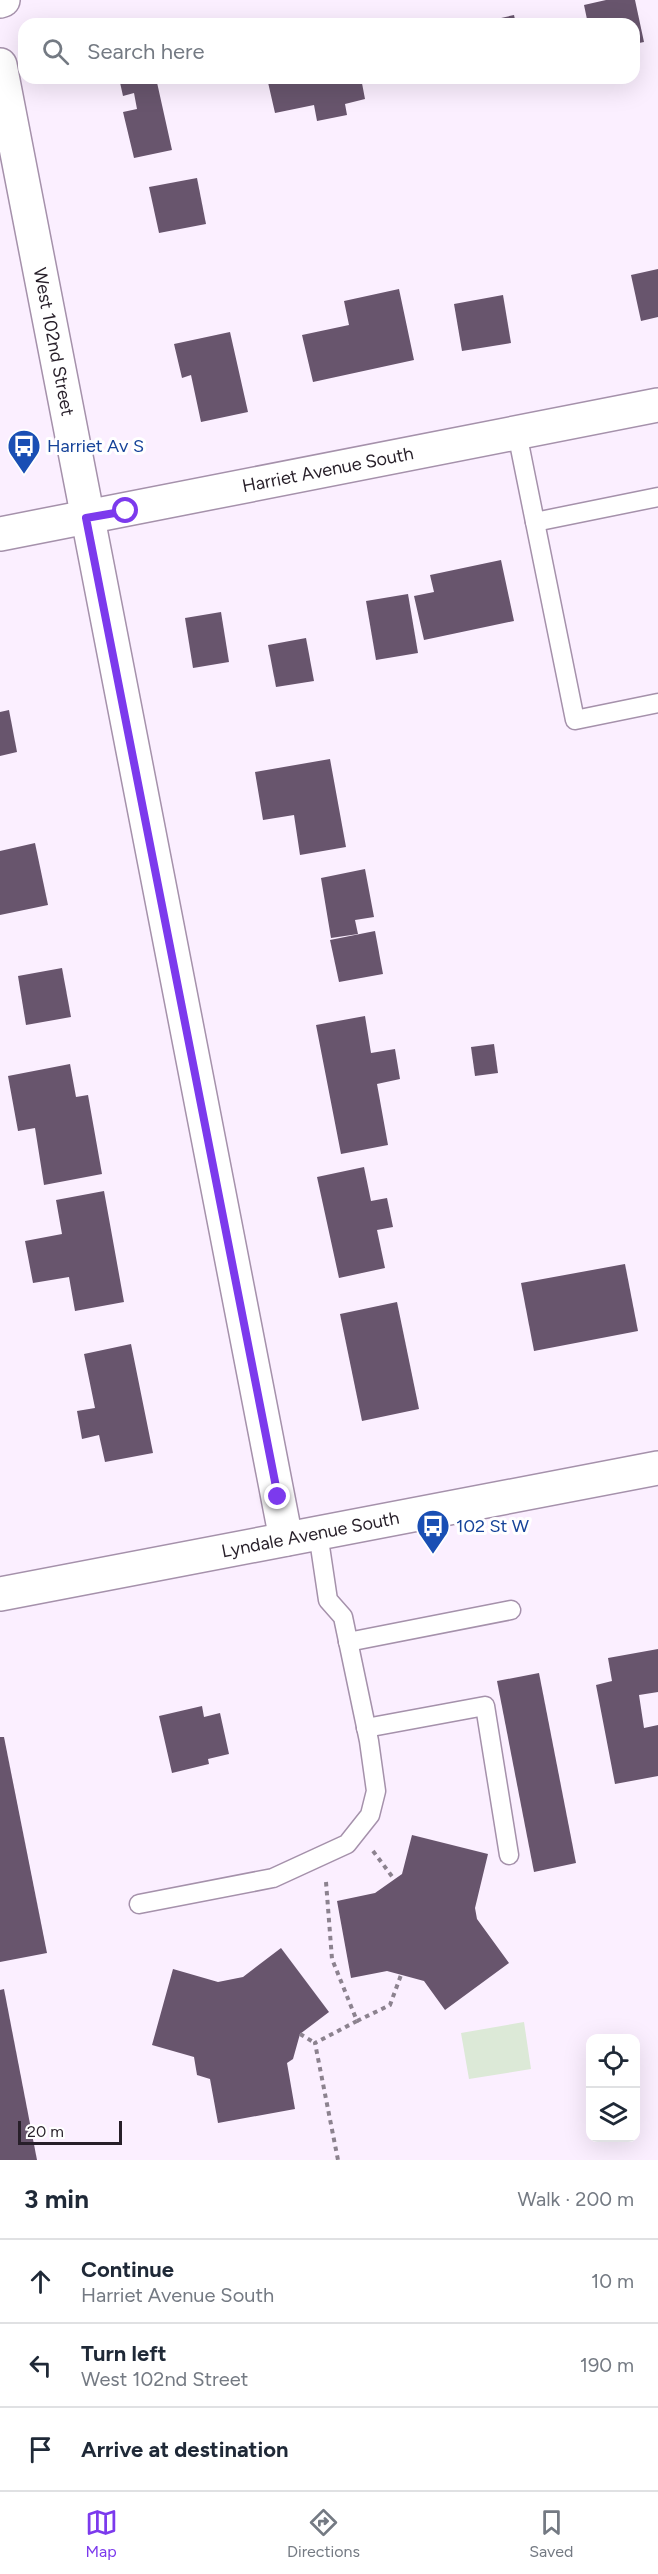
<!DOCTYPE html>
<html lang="en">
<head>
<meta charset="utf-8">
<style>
	:root { --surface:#fff; --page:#f2f2f3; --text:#1f2937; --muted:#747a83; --line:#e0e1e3; --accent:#7c3aed }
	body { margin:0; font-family:Figtree,sans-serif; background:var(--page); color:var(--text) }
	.controls { position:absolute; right:18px; bottom:18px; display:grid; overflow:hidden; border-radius:12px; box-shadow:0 6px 24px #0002 }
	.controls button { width:54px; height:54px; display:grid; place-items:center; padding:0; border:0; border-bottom:2px solid var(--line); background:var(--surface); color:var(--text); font:30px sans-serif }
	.scale { position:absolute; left:18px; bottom:15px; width:104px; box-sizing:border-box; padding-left:6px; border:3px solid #271f29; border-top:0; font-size:16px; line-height:21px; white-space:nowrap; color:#271f29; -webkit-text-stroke:4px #fff; paint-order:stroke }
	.stop { position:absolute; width:18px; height:18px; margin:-14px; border:4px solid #7c3aed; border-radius:50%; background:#fff }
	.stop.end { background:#7c3aed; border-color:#fff; box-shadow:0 2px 6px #0008 }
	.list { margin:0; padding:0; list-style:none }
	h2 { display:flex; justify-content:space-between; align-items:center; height:78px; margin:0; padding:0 24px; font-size:26px }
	h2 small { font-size:20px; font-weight:400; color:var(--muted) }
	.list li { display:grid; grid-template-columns:39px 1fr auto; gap:18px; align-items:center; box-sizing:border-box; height:84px; padding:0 24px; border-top:2px solid var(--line) }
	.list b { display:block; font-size:22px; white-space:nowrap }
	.list p { margin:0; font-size:20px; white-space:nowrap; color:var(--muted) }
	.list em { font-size:20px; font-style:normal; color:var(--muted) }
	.icon { flex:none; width:33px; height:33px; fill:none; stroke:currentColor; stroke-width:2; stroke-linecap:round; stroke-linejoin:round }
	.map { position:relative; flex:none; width:658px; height:2160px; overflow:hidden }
	.search { position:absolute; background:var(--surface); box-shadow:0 6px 24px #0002; left:18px; right:18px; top:18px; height:66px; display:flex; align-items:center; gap:15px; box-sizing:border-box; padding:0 21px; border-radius:18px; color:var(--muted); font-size:22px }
	.sheet { height:330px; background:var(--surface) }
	nav { display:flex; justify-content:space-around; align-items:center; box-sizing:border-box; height:84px; border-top:2px solid var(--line); background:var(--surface); font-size:16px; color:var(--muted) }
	nav a { display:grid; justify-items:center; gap:3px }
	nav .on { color:var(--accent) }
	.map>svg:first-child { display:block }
</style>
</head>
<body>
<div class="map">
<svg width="658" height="2160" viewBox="0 0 658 2160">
	<rect width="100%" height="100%" fill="#fbefff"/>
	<polygon fill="#dce9d7" points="524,2022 531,2069 469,2079 461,2033"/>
	<g fill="#68556d">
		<polygon points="606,0 635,0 644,42 634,44 634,24 588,24 584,5"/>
		<polygon points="514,15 516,24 479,24 479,23"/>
		<polygon points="119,78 156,78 172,150 134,158 123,112 137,109 134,93 123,96"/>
		<polygon points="267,78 361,78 365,99 345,104 347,115 317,121 314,105 275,113"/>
		<polygon points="197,178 206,224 159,233 149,187"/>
		<polygon points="658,269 658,317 641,321 631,275"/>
		<polygon points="399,289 414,360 313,382 302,335 349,325 344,301"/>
		<polygon points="503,295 511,343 462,351 454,304"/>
		<polygon points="230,332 248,412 201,422 191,375 182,378 174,344"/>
		<polygon points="501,560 514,621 424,640 414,596 434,592 430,575"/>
		<polygon points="408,594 418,653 376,660 366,601"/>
		<polygon points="221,612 229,662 193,668 185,618"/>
		<polygon points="306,638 314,681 276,687 268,645"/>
		<polygon points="9,710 17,752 0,756 0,712"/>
		<polygon points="330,759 346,847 300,855 294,815 263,820 255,772"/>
		<polygon points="35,843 48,905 0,915 0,851"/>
		<polygon points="365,869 374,917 355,920 358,934 331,938 321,878"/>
		<polygon points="375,931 383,974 339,982 330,940"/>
		<polygon points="62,968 71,1017 26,1025 18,976"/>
		<polygon points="365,1016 371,1053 395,1049 400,1079 377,1084 388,1145 341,1154 316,1025"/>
		<polygon points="494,1044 498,1073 475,1076 471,1047"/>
		<polygon points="70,1064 76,1097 88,1095 102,1174 44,1185 35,1128 18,1131 8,1076"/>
		<polygon points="364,1167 371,1201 387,1198 393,1227 377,1230 385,1268 339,1278 317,1177"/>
		<polygon points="104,1191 124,1302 75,1311 69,1277 33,1283 25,1241 62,1234 56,1200"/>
		<polygon points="625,1264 638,1331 534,1351 521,1283"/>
		<polygon points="397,1302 419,1409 362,1421 340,1314"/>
		<polygon points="131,1344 153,1453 105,1462 99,1435 82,1439 77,1411 95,1408 84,1354"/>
		<polygon points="658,1649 658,1692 639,1695 644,1728 658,1725 658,1776 615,1784 596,1685 612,1681 608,1658"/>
		<polygon points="539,1673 576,1863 534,1872 497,1681"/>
		<polygon points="202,1706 204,1717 220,1713 229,1754 208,1759 209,1764 172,1773 159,1716"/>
		<polygon points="0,1737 4,1737 47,1953 0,1962"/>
		<polygon points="412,1835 488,1854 475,1908 477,1919 509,1963 445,2010 424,1981 387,1971 351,1978 337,1901 375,1893 402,1874"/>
		<polygon points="281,1948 329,2012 300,2034 293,2059 287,2063 295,2109 218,2123 210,2079 197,2075 194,2057 152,2045 173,1969 218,1982 243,1977"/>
		<polygon points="4,1989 37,2160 0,2160 0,1990"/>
	</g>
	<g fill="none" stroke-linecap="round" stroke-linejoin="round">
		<g stroke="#a591ab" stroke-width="21">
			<g id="lane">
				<polyline points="517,433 575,720 658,703"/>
				<polyline points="535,522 658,497"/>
				<polyline points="348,1642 511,1610"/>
				<polyline points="366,1728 485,1706 509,1855"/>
				<polyline points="139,1904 273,1878 347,1844 370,1815 376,1791 369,1741 343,1617 328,1600 318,1533"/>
			</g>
		</g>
		<g stroke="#a591ab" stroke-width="36">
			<g id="street">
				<polyline points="0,1 3,0"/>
				<path id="s1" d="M0,534L658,405"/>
			</g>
		</g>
		<g stroke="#a591ab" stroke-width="36">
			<g id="secondary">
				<path id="s2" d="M0,65L286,1539"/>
				<path id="s3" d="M0,1594L658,1468"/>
			</g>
		</g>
		<g stroke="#8c828f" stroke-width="4" stroke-dasharray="4.5 4.5" stroke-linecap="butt">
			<polyline points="373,1851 394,1879"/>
			<polyline points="326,1882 332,1959 357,2021 315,2043 338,2160"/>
			<polyline points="357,2021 390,2005 401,1975"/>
			<polyline points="300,2034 315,2043"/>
		</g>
		<use href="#lane" stroke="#fff" stroke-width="18"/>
		<use href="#street" stroke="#fff" stroke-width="33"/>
		<use href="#secondary" stroke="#fff" stroke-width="33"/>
	</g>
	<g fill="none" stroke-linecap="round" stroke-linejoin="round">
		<polyline stroke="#7c3aed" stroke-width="8" points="126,511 86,518 278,1497"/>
	</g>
	<defs>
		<g id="bus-pin" transform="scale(1.725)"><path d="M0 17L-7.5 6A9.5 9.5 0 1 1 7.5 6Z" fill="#1a4fb4" stroke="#fff"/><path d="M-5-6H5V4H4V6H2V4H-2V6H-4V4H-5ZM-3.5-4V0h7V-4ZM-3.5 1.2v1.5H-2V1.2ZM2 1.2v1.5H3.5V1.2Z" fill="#fff"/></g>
	</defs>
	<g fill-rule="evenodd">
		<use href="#bus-pin" x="24" y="446"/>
		<use href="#bus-pin" x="433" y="1526"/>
	</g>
	<g text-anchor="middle" stroke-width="6" stroke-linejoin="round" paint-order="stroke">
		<g font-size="18" fill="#271f29" stroke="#fff">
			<text dy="6" stroke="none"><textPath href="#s2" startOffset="282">West 102nd Street</textPath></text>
			<text dy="6" stroke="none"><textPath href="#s1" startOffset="334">Harriet Avenue South</textPath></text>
			<text dy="6" stroke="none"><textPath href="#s3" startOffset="316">Lyndale Avenue South</textPath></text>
		</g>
		<g font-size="18" fill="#164399" stroke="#fff" text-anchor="start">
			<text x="47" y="452">Harriet Av S</text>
			<text x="456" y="1532">102 St W</text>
		</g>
	</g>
</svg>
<div class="controls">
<button><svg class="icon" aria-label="locate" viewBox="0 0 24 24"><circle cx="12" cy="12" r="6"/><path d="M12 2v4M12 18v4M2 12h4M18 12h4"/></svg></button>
<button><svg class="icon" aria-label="layers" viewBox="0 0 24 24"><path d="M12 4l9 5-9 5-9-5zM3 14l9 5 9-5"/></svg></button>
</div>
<div class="scale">20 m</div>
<div class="stop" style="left:126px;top:511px"></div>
<div class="stop end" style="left:278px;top:1497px"></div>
<div class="search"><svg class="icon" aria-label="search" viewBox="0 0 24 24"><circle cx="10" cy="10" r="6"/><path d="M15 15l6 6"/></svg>Search here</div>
</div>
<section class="sheet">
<h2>3 min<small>Walk · 200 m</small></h2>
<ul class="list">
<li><svg class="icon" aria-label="ahead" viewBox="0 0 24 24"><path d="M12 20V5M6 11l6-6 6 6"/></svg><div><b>Continue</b><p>Harriet Avenue South</p></div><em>10 m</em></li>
<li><svg class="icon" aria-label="left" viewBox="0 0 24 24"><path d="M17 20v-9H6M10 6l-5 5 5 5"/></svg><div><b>Turn left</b><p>West 102nd Street</p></div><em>190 m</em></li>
<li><svg class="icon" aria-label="arrive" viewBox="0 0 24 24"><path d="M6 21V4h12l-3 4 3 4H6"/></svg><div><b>Arrive at destination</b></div></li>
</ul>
</section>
<nav>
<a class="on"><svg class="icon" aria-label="map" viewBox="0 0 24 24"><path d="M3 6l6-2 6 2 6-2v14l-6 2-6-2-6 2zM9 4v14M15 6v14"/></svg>Map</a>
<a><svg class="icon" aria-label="directions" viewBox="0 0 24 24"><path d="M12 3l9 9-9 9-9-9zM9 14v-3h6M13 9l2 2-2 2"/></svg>Directions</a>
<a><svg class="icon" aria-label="saved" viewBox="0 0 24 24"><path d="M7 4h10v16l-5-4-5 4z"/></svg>Saved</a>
</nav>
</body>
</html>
